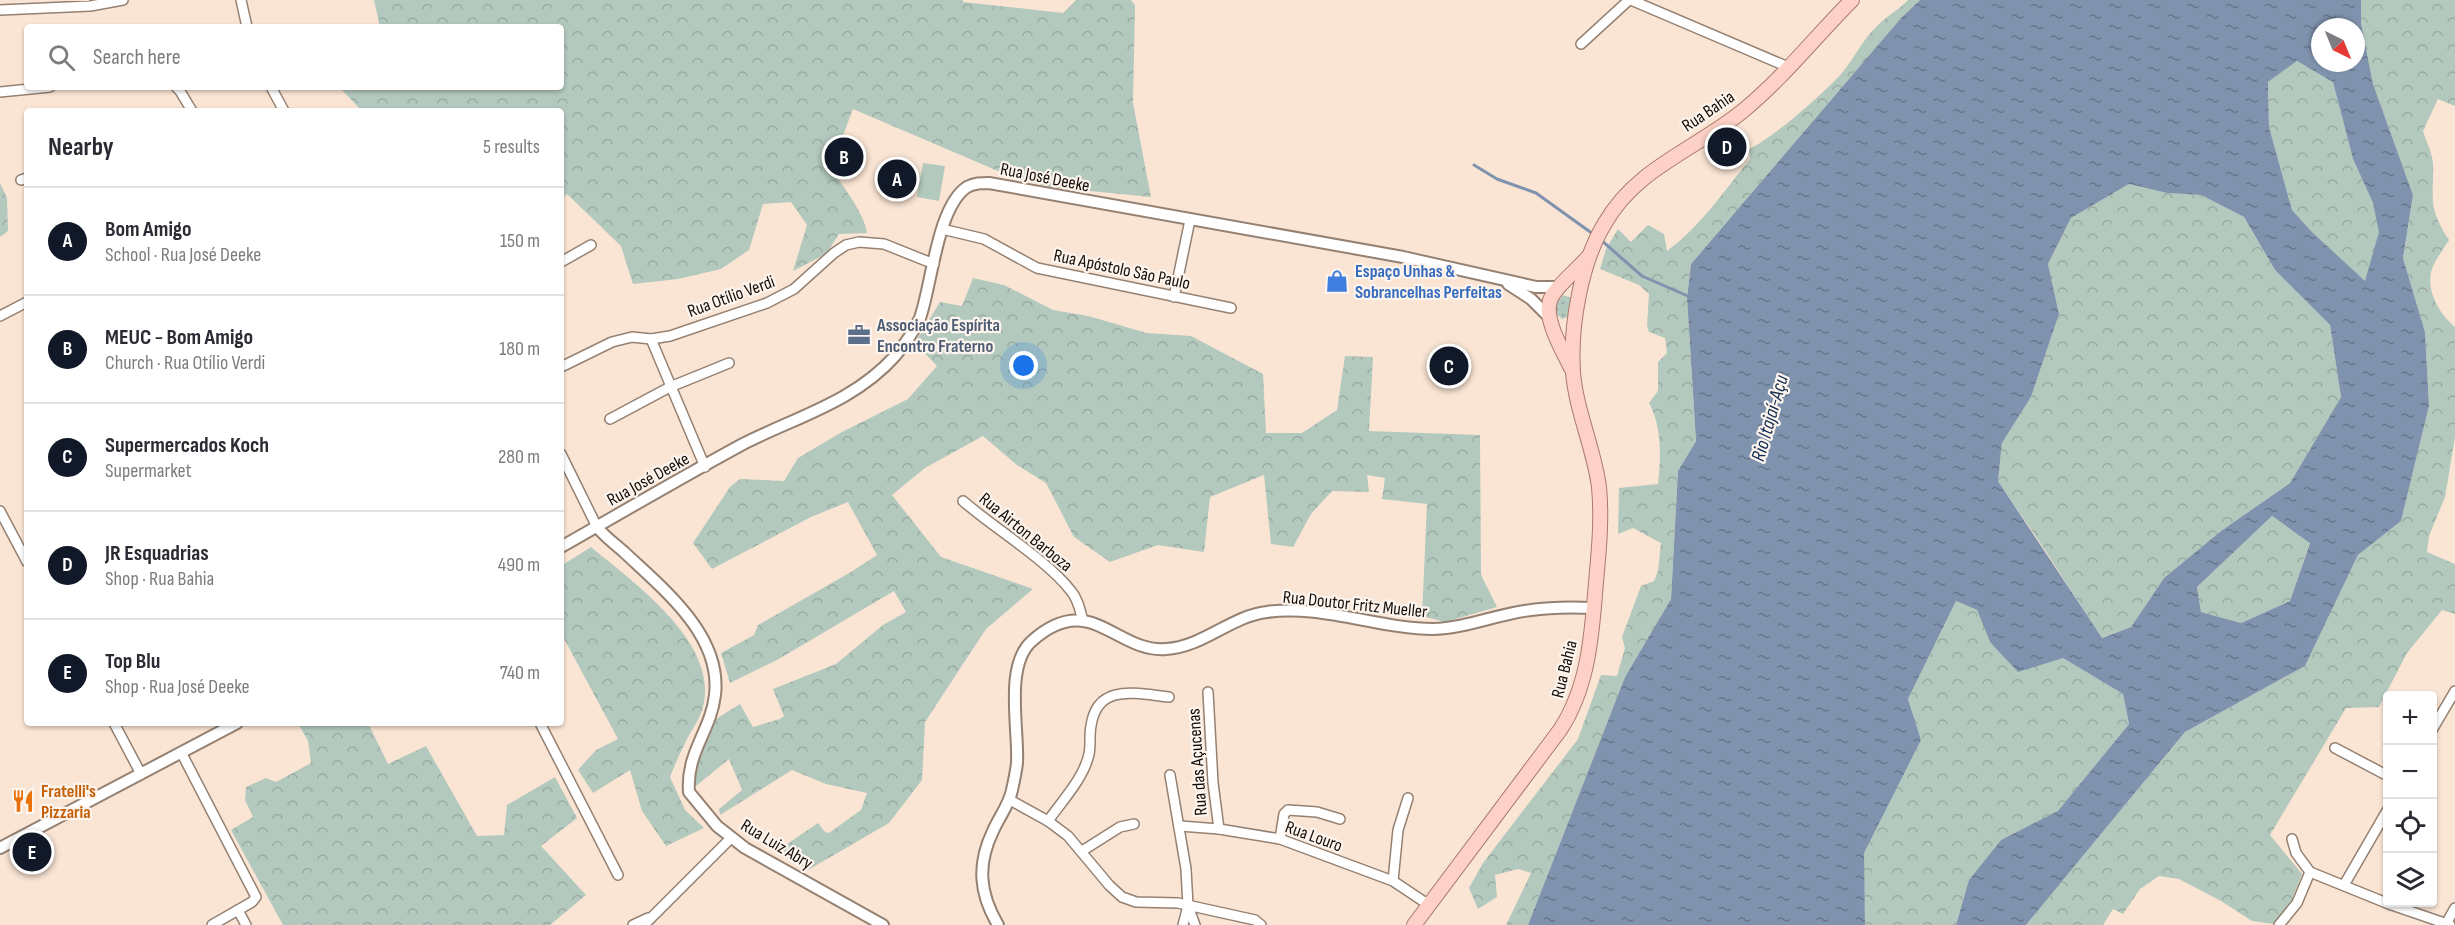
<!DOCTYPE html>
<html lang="en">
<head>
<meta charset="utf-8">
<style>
	:root { --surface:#fff; --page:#f2f2f3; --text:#2b2b33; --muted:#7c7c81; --line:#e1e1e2; --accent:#111827 }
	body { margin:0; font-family:"Sofia Sans Condensed",sans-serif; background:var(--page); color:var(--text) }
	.controls { position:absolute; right:18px; bottom:18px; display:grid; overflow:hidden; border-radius:6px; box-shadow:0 2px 4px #0004 }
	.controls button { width:54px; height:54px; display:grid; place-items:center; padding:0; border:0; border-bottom:2px solid var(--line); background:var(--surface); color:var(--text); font:30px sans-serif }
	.compass { position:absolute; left:2311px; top:18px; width:54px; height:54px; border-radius:50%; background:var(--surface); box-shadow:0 2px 4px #0004; rotate:137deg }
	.you { position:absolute; left:1024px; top:366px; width:21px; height:21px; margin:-15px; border:4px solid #fff; border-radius:50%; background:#1a73e8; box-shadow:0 0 0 9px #1a73e833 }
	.badge { display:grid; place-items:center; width:39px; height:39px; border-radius:50%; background:var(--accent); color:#fff; font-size:20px; font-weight:700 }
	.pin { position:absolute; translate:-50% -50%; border:3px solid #fff; box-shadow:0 2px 6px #0006 }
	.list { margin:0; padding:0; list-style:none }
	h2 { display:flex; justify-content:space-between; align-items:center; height:78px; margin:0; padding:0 24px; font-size:26px }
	h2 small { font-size:20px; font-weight:400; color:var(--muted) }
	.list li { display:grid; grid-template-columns:39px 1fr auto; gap:18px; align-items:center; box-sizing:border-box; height:108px; padding:0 24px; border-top:2px solid var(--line) }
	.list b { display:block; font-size:22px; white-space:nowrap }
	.list p { margin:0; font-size:20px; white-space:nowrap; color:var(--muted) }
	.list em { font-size:20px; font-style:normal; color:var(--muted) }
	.icon { flex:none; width:33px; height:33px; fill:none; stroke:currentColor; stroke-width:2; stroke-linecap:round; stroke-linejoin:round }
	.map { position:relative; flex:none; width:2455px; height:925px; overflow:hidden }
	.search { position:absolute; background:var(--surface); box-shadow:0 2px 4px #0004; left:24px; top:24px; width:540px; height:66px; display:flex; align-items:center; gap:15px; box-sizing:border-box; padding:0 21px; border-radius:6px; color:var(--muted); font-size:22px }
	.panel { position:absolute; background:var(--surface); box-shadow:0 2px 4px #0004; left:24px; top:108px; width:540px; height:618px; border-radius:6px }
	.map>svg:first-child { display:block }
</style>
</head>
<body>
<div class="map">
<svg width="2455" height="925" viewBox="0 0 2455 925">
	<defs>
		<pattern id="grass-dots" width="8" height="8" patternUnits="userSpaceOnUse" patternTransform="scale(1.5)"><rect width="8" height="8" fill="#b3c9be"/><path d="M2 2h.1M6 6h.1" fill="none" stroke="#99aba2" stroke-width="1.8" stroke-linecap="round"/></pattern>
		<pattern id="forest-crowns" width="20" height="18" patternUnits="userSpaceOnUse" patternTransform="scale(1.5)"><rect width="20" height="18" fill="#b3c9be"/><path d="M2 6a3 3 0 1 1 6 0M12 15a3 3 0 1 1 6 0" fill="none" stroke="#99aba2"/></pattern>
		<pattern id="water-ripples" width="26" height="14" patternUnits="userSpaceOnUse" patternTransform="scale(1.5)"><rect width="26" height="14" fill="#8093ae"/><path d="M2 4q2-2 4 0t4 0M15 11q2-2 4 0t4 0" fill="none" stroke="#68768c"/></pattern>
	</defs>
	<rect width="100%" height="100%" fill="#fae5d4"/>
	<polygon fill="url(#grass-dots)" points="1563,295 1571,298 1573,304 1570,316 1562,319 1554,312 1557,302"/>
	<g fill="url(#forest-crowns)">
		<path d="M374,0H963V2L1063,13L1076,0H1131L1135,5L1133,103L1151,197L1050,187L1012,177L853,109L831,167C842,186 864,212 867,233L839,234L826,254L793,271L807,225L791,202L763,204L749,250L721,269L678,279L633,284L621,246L567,194L561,200V111H362L341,89L342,87H561V27H380Z"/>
		<path d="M1908,0H1920L1901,18L1691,264L1687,298L1696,441L1678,471L1671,599L1625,677L1528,925H1506L1531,873L1518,869L1495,875L1497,897L1478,909L1469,888L1483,863L1578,739L1601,675L1617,676L1625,648L1622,637L1641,586L1654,581L1658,571L1661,543L1633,528L1618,534L1619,488L1658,484C1661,458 1662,426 1649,403L1658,391V362L1667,353L1665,338L1649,332L1647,326L1649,294L1639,285L1600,269L1606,249L1618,229L1631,242L1648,225L1664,234L1667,251C1700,227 1724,191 1750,159L1749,149C1772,139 1823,94 1841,74C1854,59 1862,40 1877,26C1886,16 1899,10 1908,0Z"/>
		<path d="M2361,0H2455V106L2438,99L2423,131C2426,141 2432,153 2433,163C2434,201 2427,205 2449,240C2444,248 2438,256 2434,264C2423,286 2438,313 2455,327V437L2445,497L2429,536L2427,552L2455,564V614L2442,610L2407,653L2379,707L2346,708L2270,835L2302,874L2286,914L2274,924L2252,921L2221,901L2179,879L2159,876L2140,889L2123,914L2113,909L2103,925H2026L2185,732L2305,666L2358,555L2401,521L2429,406L2425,332L2403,258L2413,195L2373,84L2361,23Z"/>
		<polygon points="2297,61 2333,81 2353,159 2373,203 2380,232 2365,282 2313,233 2292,210 2269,127 2268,82"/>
		<polygon points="0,183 7,198 8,231 0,237"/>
		<polygon points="2129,184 2167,193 2201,195 2244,217 2275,270 2330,325 2341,397 2290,483 2221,531 2164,578 2131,627 2101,638 2045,550 1998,481 2002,443 2031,397 2059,314 2048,264 2071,218"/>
		<polygon points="973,278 1004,285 1053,310 1088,316 1147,333 1191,336 1263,374 1266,433 1302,433 1337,410 1345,356 1373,357 1369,431 1480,435 1481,575 1497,607 1445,622 1422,616 1427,504 1382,499 1385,478 1367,475 1369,492 1332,491 1311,514 1293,547 1271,544 1264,475 1210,497 1204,552 1158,545 1110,562 1074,537 1046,483 1017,465 983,436 925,468 892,495 941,557 1033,589 986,629 925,722 922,780 889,823 808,870 777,851 818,823 825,832 829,833 861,810 867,793 826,784 792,770 720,815 719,809 742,790 729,759 696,786 694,772 716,719 740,704 753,727 780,719 784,716 773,689 836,664 883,625 906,612 894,591 777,660 730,683 721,653 754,635 758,625 851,572 877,555 848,502 811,517 712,569 693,543 730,487 740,479 784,481 798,458 842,432 908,399 937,366 915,343 940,302 962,306"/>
		<polygon points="2272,516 2310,542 2290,601 2241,623 2201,612 2197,587"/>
		<path d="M591,547C633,582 723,645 702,710C699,720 692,730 687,739C681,751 675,764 670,777L685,810L704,828L666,846L642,811L630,770L593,793L578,770L596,750L618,739L561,633V566Z"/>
		<polygon points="1956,601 1977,610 1990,642 2063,658 2123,694 2129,724 2058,812 2001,840 1969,881 1956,925 1865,925 1863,853 1921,740 1908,699"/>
		<polygon points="298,723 368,723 388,764 426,746 477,836 504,835 507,805 555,777 577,818 541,846 586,895 550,925 283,925 231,830 253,817 245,800 246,787 266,778 276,782 311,763 308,741"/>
	</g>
	<polygon fill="#b3c9be" points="923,163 945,166 939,201 917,197"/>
	<path fill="url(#water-ripples)" fill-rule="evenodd" d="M1920,0H2361V23L2373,84L2413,195L2403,258L2425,332L2429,406L2401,521L2358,555L2305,666L2185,732L2026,925H1956L1969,880L2001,840L2058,811L2129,724L2123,694L2063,658L2018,672L1990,642L1977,610L1956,601L1908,699L1921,740L1864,853L1865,925H1528L1625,677L1671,599L1678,471L1696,441L1687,298L1691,264L1901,18ZM2320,27H2356V63H2320ZM2297,61L2333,82L2353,159L2373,203L2379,232L2365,281L2313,233L2292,210L2269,127L2268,82ZM2129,184L2167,193L2201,195L2244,217L2275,270L2330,325L2341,397L2290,483L2221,531L2164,578L2131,627L2102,638L1998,481L2002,443L2031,397L2059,314L2048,264L2071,218ZM2272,516L2310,543L2290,601L2241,623L2201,612L2197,587Z"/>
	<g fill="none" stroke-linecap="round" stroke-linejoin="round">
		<g stroke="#8093ae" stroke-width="3">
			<polyline points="1474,165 1497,179 1536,193 1593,234"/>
			<polyline points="1601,240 1642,276 1690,297"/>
		</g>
		<g stroke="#958172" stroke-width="12">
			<g id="minor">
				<polyline points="241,0 247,27"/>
				<polyline points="1631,0 1788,67"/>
				<polyline points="0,10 90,6 123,0"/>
				<polyline points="1581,44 1629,0"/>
				<polyline points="176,87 180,91 192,111"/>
				<polyline points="271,87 284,111"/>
				<polyline points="0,92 50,87"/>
				<polyline points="21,180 27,178"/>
				<polyline points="942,229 984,239 1037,268 1231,308"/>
				<polyline points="561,262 591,245"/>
				<polyline points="1174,297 1190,220"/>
				<polyline points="0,316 27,302"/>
				<polyline points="651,339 705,467"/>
				<polyline points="561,367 612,342 632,337 651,339 670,336 767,303 794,289 834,253 846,245 859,242 884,244 934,264"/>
				<polyline points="610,419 670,387 729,363"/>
				<polyline points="561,454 597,527"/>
				<path d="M963,501C995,529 1046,559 1071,591C1078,599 1080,610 1083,621"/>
				<polyline points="0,511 27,562"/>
				<polyline points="1208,692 1213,783 1219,829"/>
				<polyline points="114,723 141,774"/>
				<polyline points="540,723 618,875"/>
				<polyline points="2432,730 2455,691"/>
				<polyline points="2335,748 2388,776"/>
				<polyline points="181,752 256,897 252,902 212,925"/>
				<polyline points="1170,775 1186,869 1188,906 1195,925"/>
				<polyline points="1010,800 1048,821 1068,836 1109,885 1122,897 1136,902 1178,903 1255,920 1261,925"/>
				<path d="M1048,821C1062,801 1084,778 1089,754C1091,745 1089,735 1091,726C1097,682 1138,694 1169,697"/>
				<polyline points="1180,826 1219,829 1280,839 1393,881 1429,905"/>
				<polyline points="1280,839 1284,814 1288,810 1317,812 1340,819"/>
				<polyline points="2292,839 2296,853 2310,872 2389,904 2450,925"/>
				<polyline points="1082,851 1120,827 1134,824"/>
				<polyline points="1393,881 1398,830 1408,798"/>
				<polyline points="2344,885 2388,809"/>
				<polyline points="238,910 246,925"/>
				<polyline points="2446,924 2455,908"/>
				<polyline points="633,925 648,918"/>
				<polyline points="644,925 731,838"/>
				<polyline points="1183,925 1188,906"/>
				<polyline points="2279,925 2297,903 2310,872"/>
			</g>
		</g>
		<g stroke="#958172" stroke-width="14">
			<g id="tertiary">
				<polyline points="1508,284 1531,299 1550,318"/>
				<path d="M597,527C605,537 615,544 624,552C663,589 722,635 715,695C711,731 686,752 689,792L717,826L745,848L883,925"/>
				<path d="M561,547C621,513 682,477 743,444C796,417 854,402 895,356C905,344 914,332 920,318C932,284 937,207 967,187C975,183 981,183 989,183L1403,257L1536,287H1560"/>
				<polyline points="0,848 237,723"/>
				<path d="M998,925C979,893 977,864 993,831C999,817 1009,805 1012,790C1014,781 1016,772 1017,763C1019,730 1004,665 1032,641C1090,589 1116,653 1166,649C1203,647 1231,616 1267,612C1319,604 1381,629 1433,629C1467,628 1497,614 1531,610C1551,607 1573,607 1594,608"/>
			</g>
		</g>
		<g stroke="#aa796b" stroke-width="16">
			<g id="primary">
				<path d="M1571,368C1563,351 1542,317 1551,298C1557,285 1578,269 1588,257"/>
				<path d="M1414,925L1560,730C1589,686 1592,633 1596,582C1599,550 1602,519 1599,487C1594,448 1576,411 1573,372C1570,326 1581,262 1605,223C1637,167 1697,149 1744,110C1784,77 1816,36 1852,0"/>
			</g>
		</g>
		<use href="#minor" stroke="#fff" stroke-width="9"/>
		<use href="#tertiary" stroke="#fff" stroke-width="10"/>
		<use href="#primary" stroke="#fdd1c7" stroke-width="14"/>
	</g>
	<defs>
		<g id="shop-bare" transform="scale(1.8)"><path d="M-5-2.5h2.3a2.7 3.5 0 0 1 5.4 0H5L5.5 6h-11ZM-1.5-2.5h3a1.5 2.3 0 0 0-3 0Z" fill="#3f7fe0" stroke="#fdf4ee" stroke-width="2.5" paint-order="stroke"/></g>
		<g id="office-bare" transform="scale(1.8)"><path d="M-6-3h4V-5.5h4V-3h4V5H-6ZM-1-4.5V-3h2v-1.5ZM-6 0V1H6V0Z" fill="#5c6f8a" stroke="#fdf4ee" stroke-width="2.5" paint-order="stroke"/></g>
		<g id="restaurant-bare" transform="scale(1.8)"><path d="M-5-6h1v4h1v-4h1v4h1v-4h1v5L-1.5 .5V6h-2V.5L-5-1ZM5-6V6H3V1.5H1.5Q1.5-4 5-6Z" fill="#e8710a" stroke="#fdf4ee" stroke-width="2.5" paint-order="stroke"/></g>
	</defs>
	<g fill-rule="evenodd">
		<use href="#shop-bare" x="1337" y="281"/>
		<use href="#office-bare" x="859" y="335"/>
		<use href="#restaurant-bare" x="23" y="801"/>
	</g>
	<g text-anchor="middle" stroke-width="4.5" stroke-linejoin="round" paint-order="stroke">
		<g font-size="18" fill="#140d07" stroke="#fdf4ee">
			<text transform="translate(1708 111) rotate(-34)" y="6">Rua Bahia</text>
			<text transform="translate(1045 177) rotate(11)" y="6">Rua José Deeke</text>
			<text transform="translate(1122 269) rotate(12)" y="6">Rua Apóstolo São Paulo</text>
			<text transform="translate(731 296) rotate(-20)" y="6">Rua Otílio Verdi</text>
			<text transform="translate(648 479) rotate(-29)" y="6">Rua José Deeke</text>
			<text transform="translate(1026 532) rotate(39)" y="6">Rua Airton Barboza</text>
			<text transform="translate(1355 604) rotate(6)" y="6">Rua Doutor Fritz Mueller</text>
			<text transform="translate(1564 669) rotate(-76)" y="6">Rua Bahia</text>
			<text transform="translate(1197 762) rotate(-94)" y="6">Rua das Açucenas</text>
			<text transform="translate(1314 836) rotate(20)" y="6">Rua Louro</text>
			<text transform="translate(777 844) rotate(31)" y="6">Rua Luiz Abry</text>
		</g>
		<g font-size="18" font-weight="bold" fill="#366cbe" stroke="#fdf4ee" text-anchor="start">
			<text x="1355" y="277">Espaço Unhas &amp;<tspan x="1355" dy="21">Sobrancelhas Perfeitas</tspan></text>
		</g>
		<g font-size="18" font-weight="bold" fill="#4e5e75" stroke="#fdf4ee" text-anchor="start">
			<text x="877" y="331">Associação Espírita<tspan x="877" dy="21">Encontro Fraterno</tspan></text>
		</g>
		<g font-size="18" font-weight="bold" fill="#c56008" stroke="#fdf4ee" text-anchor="start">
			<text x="41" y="797">Fratelli's<tspan x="41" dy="21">Pizzaria</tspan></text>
		</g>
		<g font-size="20" font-style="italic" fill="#112c52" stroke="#fdf4ee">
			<text transform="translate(1769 418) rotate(-74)" y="7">Rio Itajaí-Açu</text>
		</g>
	</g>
</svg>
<div class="controls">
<button>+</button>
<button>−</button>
<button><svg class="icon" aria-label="locate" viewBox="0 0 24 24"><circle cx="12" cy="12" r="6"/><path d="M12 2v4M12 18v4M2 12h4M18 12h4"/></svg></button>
<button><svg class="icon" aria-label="layers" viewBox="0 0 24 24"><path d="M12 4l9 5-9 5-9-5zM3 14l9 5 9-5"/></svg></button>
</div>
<svg class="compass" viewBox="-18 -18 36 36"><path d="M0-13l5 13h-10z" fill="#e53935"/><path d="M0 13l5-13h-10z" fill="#7c7c81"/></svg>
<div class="you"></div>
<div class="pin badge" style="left:897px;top:179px">A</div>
<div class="pin badge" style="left:844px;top:157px">B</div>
<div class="pin badge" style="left:1449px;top:366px">C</div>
<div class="pin badge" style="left:1727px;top:147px">D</div>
<div class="pin badge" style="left:32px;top:852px">E</div>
<div class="search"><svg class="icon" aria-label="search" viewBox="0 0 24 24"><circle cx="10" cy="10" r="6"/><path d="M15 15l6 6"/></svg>Search here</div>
<section class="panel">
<h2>Nearby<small>5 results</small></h2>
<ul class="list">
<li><span class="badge">A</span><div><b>Bom Amigo</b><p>School · Rua José Deeke</p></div><em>150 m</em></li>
<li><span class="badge">B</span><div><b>MEUC - Bom Amigo</b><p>Church · Rua Otílio Verdi</p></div><em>180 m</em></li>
<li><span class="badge">C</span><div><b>Supermercados Koch</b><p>Supermarket</p></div><em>280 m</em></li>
<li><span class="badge">D</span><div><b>JR Esquadrias</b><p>Shop · Rua Bahia</p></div><em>490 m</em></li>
<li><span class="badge">E</span><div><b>Top Blu</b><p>Shop · Rua José Deeke</p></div><em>740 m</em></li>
</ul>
</section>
</div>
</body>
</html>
